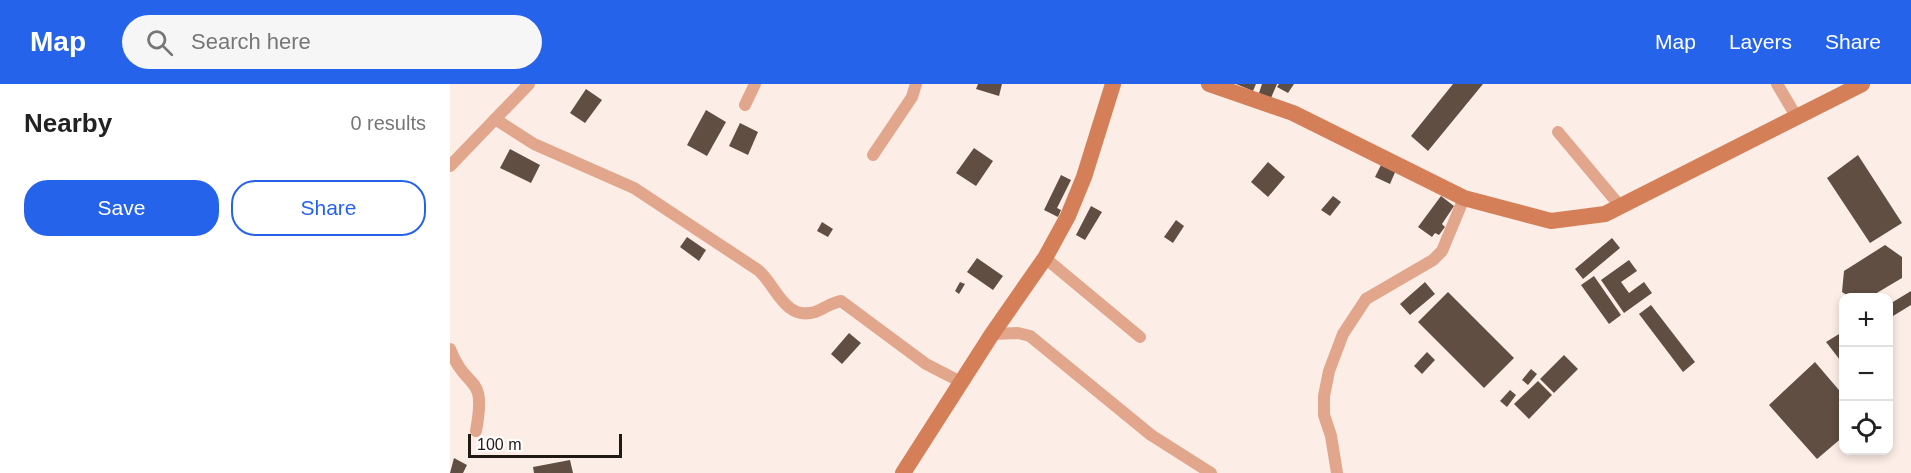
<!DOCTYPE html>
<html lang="en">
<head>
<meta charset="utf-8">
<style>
	:root { --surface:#fff; --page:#f6f6f6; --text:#222; --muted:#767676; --line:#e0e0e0; --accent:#2563eb }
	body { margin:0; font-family:Arial,sans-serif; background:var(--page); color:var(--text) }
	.controls { position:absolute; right:18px; bottom:18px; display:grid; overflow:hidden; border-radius:12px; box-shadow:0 3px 9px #0003 }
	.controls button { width:54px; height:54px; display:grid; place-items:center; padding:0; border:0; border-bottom:2px solid var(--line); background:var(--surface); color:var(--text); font:30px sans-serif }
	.scale { position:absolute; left:18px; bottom:15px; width:154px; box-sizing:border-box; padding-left:6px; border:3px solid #211914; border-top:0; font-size:16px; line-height:21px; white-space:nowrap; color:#211914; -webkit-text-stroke:4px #fff; paint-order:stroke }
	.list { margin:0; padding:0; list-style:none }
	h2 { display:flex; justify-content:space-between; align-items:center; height:78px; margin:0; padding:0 24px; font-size:26px }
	h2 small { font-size:20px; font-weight:400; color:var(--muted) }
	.actions { display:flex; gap:12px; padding:18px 24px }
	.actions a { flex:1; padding:14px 0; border:2px solid var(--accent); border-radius:24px; text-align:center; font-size:21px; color:var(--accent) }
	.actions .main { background:var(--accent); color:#fff }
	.icon { flex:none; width:33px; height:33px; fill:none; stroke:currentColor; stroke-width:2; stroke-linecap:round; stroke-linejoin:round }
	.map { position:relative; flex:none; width:1461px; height:389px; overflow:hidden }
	header { display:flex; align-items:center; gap:36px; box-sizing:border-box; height:84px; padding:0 30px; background:var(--accent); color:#fff }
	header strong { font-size:28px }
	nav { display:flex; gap:33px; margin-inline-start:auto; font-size:21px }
	.search { width:420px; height:54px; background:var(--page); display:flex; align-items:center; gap:15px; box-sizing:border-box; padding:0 21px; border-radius:33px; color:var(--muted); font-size:22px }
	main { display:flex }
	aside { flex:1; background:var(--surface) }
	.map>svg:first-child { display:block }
</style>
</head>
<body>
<header>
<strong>Map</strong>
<div class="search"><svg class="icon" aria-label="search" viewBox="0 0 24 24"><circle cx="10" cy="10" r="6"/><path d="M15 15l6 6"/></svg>Search here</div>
<nav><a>Map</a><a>Layers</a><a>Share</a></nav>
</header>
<main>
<aside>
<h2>Nearby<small>0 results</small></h2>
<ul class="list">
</ul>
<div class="actions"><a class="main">Save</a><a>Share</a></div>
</aside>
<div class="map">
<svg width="1461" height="389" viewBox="0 0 1461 389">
	<rect width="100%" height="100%" fill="#fceee6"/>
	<g fill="#614e42">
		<polygon points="528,0 552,0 549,12 526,5"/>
		<polygon points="786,0 806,0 803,7"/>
		<polygon points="812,0 827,0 821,14 809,9"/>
		<polygon points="829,0 844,0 838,9 827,3"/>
		<polygon points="1003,0 1033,0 978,67 961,52"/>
		<polygon points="136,5 152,16 135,39 120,29"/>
		<polygon points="256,26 276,38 257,72 237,61"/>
		<polygon points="290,39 308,48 298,71 279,62"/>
		<polygon points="524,64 543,77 526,102 506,89"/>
		<polygon points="60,65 90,81 81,99 50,84"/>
		<polygon points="1408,71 1452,139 1420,159 1377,94"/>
		<polygon points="818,78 835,93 818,113 801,98"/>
		<polygon points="932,79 946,86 940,100 925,93"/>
		<polygon points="611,91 621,96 607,124 611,126 608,133 594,126"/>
		<polygon points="883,112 891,118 880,132 871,126"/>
		<polygon points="991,112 1004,122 992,140 995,143 989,151 985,149 982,153 968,143"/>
		<polygon points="641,122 652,128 635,156 626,151"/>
		<polygon points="726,136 734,142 723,159 714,153"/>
		<polygon points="372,138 383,145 378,153 367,147"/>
		<polygon points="237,153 256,166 249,177 230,163"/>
		<polygon points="1162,154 1170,164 1133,195 1125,185"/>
		<polygon points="1435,161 1452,173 1452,194 1420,213 1400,213 1392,208 1394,187"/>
		<polygon points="527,174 553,192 543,206 517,188"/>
		<polygon points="1179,176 1187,187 1171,198 1179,209 1194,198 1202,209 1174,229 1151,196"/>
		<polygon points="1144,192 1171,231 1159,240 1131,201"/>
		<polygon points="510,198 515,200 509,210 505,207"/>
		<polygon points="975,198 985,210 960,231 950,220"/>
		<polygon points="1461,207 1461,221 1438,235 1438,221"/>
		<polygon points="998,208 1064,274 1034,304 968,238"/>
		<polygon points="1201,221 1245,278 1233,288 1189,230"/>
		<polygon points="1394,247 1394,281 1376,258"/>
		<polygon points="399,249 411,259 392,280 381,270"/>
		<polygon points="977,268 985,276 972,290 964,282"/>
		<polygon points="1114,271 1128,285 1104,309 1090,295"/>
		<polygon points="1365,278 1394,312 1394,352 1367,375 1319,321"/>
		<polygon points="1081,285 1087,290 1078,301 1072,296"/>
		<polygon points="1088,297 1102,311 1079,335 1064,320"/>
		<polygon points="1060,306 1066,311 1057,323 1050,317"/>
		<polygon points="4,374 17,381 13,389 0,389"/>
		<polygon points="120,376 123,389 84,389 83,383"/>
	</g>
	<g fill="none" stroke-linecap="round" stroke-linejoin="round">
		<g stroke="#e1a68c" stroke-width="12">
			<polyline points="1327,0 1346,32"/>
			<polyline points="295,21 305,0"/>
			<path d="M45,35L84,60L184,104L308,186C326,201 334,237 365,228C374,225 380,219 391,217L476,280L511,298"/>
			<polyline points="1108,48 1170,122"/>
			<polyline points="423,71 462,13 466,0"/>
			<polyline points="0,82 79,0"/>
			<polyline points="595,174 690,253"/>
			<polyline points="542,250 568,249 580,252 701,351 761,389"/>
			<path d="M0,265C17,309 37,287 26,347"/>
			<polyline points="887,389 881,352 874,331 874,312 879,287 893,250 916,215 983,176 992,167 1014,114"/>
		</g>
		<g stroke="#d47f58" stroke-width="16">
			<polyline points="759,0 843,29 1014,114 1101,137 1155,130 1412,0"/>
			<polyline points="453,389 542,250 595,174 618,132 634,93 663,0"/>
		</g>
	</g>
</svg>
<div class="controls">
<button>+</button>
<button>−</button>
<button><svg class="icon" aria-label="locate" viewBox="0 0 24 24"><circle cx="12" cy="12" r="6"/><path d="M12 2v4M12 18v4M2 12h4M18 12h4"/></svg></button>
</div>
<div class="scale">100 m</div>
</div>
</main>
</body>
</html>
